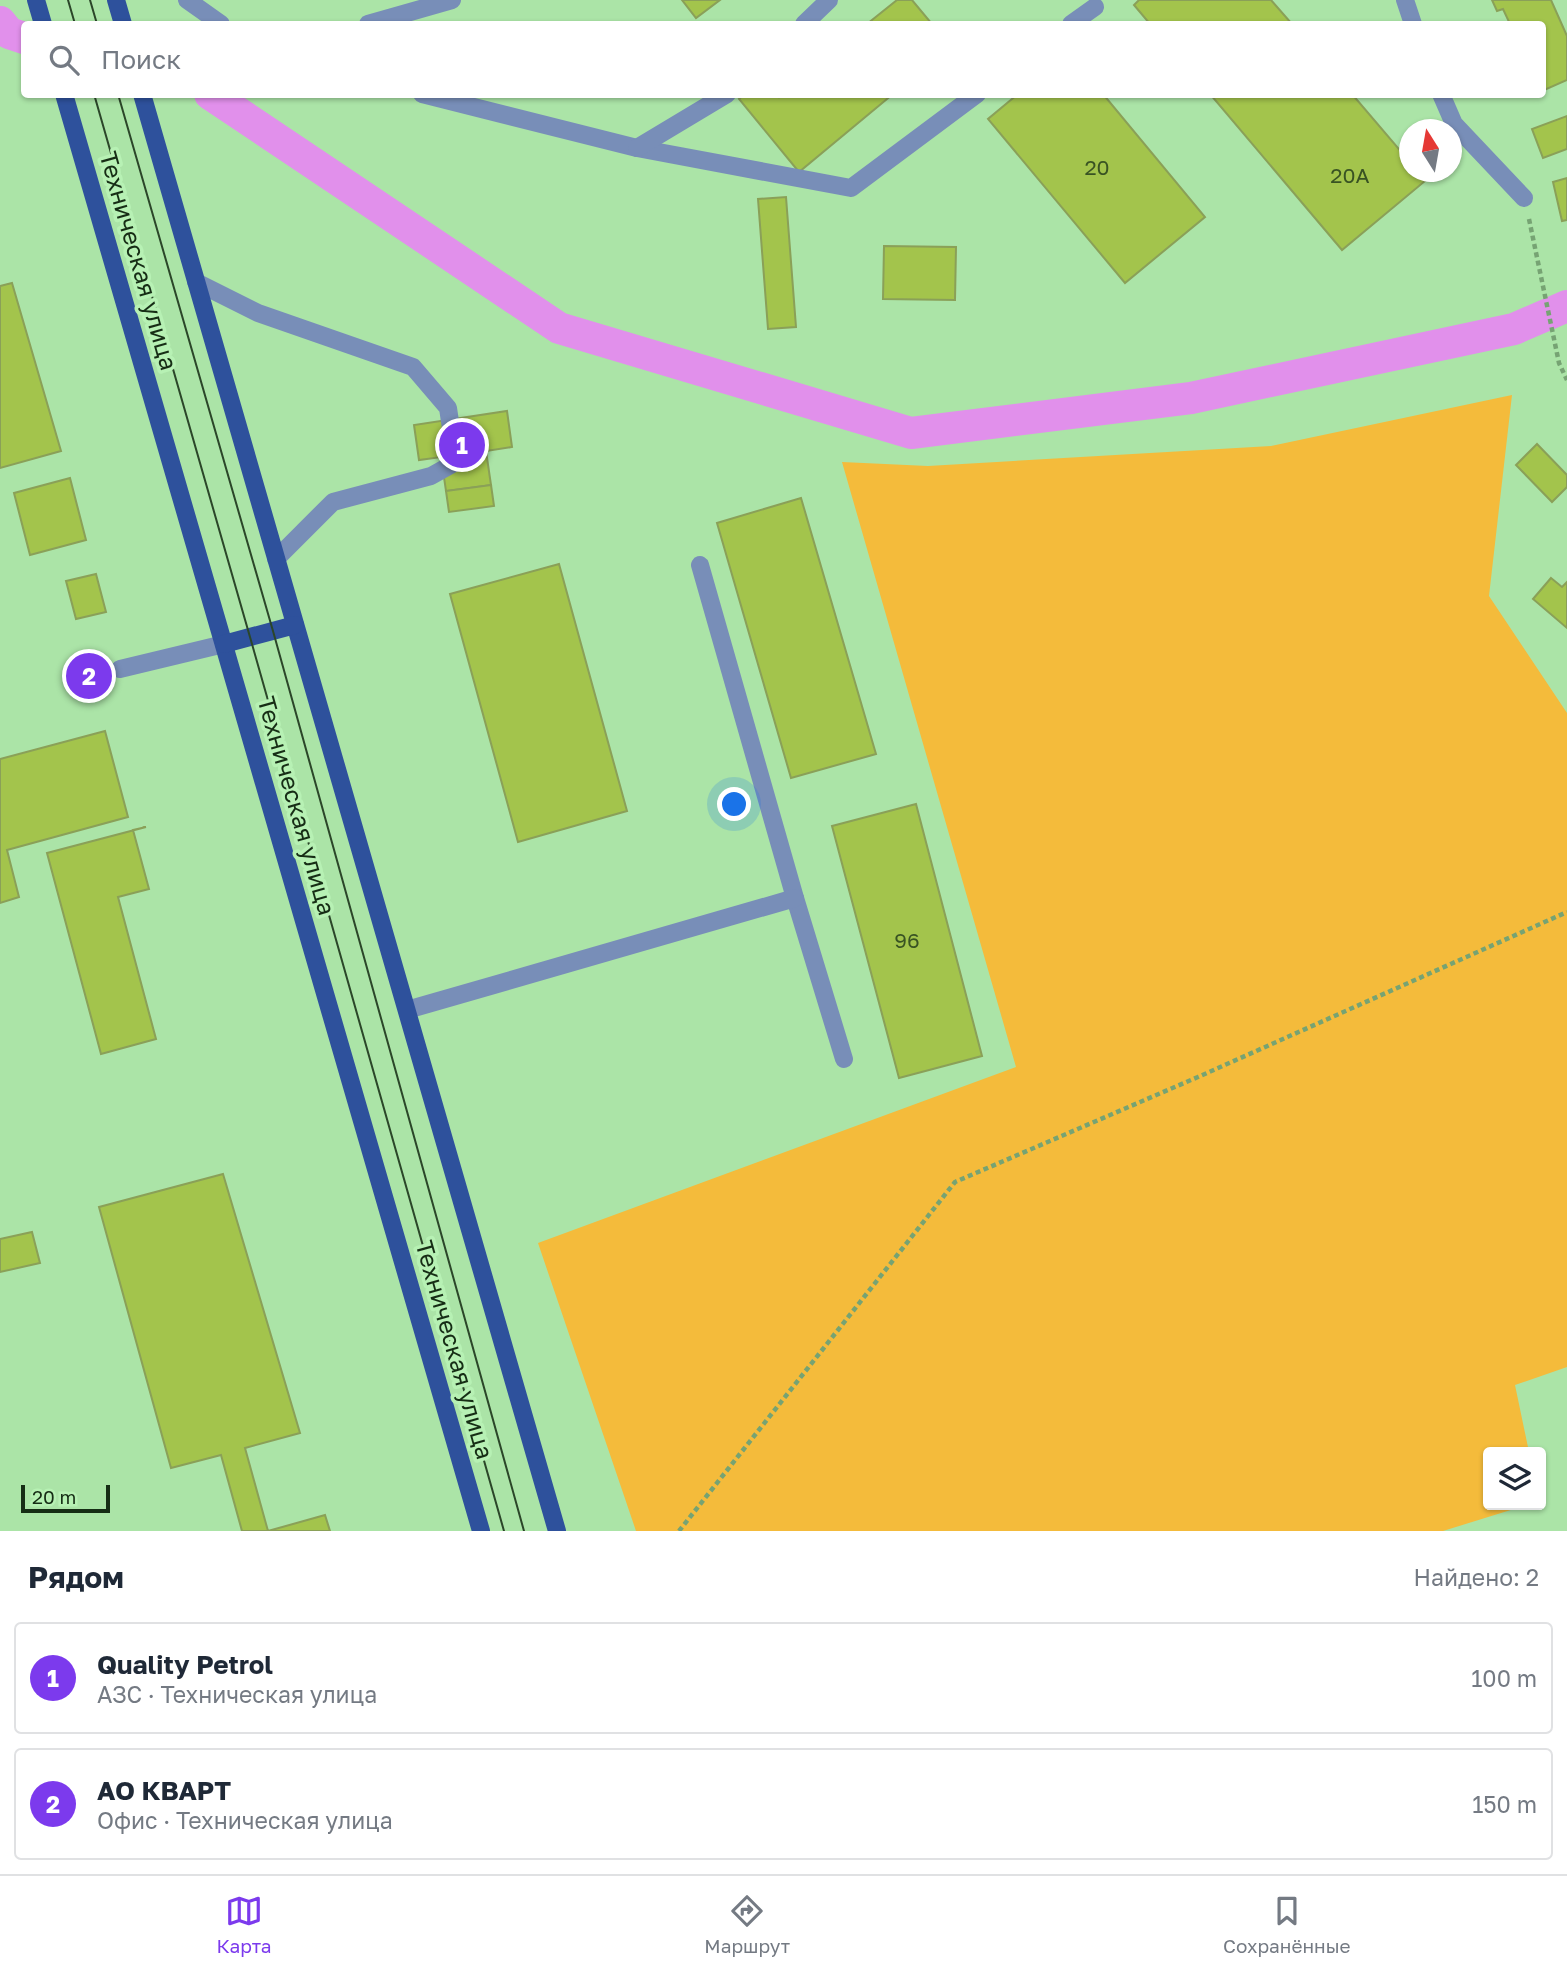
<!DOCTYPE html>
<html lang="ru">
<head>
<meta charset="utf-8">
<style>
	:root { --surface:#fff; --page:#f6f6f7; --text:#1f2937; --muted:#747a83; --line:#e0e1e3; --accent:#7c3aed }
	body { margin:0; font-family:"Golos Text",sans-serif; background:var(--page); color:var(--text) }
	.controls { position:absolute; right:21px; bottom:21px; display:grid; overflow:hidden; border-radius:7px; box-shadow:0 2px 5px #0004 }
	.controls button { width:63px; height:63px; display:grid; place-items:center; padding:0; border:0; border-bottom:2px solid var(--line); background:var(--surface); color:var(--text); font:35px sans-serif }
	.compass { position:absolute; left:1399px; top:119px; width:63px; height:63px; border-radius:50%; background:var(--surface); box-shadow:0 2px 5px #0004; rotate:349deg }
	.scale { position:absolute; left:21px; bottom:18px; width:89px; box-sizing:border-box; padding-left:7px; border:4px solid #162d15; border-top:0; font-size:19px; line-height:24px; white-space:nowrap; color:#162d15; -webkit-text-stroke:5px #b7f1b4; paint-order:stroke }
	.you { position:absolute; left:735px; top:805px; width:24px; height:24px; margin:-18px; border:5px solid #fff; border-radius:50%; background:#1a73e8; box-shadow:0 0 0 10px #1a73e833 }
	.badge { display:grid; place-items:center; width:46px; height:46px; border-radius:50%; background:var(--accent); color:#fff; font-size:23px; font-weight:700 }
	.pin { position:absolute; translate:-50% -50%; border:4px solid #fff; box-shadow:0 2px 7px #0006 }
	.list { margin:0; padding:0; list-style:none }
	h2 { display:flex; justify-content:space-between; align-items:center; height:91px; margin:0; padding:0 28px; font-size:30px }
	h2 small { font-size:23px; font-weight:400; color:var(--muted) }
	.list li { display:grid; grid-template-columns:46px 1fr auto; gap:21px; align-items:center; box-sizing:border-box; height:112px; margin:0 14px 14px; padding:0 14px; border:2px solid var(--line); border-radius:7px }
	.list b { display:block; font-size:26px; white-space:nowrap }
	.list p { margin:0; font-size:23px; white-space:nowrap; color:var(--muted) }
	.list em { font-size:23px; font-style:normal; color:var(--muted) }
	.icon { flex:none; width:38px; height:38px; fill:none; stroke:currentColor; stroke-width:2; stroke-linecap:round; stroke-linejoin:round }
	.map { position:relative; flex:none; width:1567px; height:1531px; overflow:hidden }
	.search { position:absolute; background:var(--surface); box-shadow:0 2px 5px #0004; left:21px; right:21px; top:21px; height:77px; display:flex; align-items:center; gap:18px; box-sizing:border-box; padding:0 24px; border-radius:7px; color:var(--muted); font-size:26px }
	.sheet { height:343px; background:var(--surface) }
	nav { display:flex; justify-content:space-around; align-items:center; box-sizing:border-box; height:98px; border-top:2px solid var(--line); background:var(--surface); font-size:19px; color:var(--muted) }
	nav a { display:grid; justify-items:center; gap:4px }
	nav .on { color:var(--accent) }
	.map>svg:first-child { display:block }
</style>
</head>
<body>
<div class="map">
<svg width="1567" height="1531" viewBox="0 0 1567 1531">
	<rect width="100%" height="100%" fill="#abe4a7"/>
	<polygon fill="#f4bb3b" points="1512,395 1489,596 1567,713 1567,1367 1515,1385 1529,1452 1488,1452 1488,1505 1527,1505 1443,1531 636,1531 538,1243 1016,1067 842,462 928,466 1271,446"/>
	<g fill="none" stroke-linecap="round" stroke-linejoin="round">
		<g stroke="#e190eb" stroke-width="32">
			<polyline points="0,22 9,33 24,38"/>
			<polyline points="210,94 559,328 911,433 1191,398 1514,329 1567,306"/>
		</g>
	</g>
	<g fill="#a3c44c" stroke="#8aa058" stroke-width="2">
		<polygon points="682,0 720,0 696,18"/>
		<polygon points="897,0 912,0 932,24 867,24"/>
		<polygon points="1139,0 1271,0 1292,24 1150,24 1134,5"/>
		<polygon points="1492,0 1551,0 1567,36 1567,80 1542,91 1542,24 1510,24 1503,9 1497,11"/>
		<polygon points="745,94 777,94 779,97 781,94 893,94 799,172 739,99"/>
		<polygon points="1018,94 1103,94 1205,217 1125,283 988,119"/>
		<polygon points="1210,94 1352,94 1410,162 1410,172 1417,172 1425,181 1342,250"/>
		<polygon points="1567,116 1567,149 1543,158 1532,129"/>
		<polygon points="1567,178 1567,220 1562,221 1553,182"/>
		<polygon points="786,197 796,327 768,329 758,199"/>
		<polygon points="884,246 956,247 955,300 883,299"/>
		<polygon points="12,283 61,451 0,468 0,286"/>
		<polygon points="507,411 512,447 486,451 491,485 446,491 441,457 419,460 414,425"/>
		<polygon points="1537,444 1567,475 1567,487 1552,502 1516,465"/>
		<polygon points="70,478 86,540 30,555 14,493"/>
		<polygon points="491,485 494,506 449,512 446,491"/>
		<polygon points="801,498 876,754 791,778 717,523"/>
		<polygon points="559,564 627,811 518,842 450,594"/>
		<polygon points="96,574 106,612 76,619 66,581"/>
		<polygon points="1551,578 1562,587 1567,582 1567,628 1533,599"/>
		<polygon points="105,731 128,817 7,850 19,897 0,903 0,759"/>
		<polygon points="916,804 982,1056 899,1078 832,826"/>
		<polygon points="146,827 133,830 149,889 118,897 156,1039 101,1054 47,853"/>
		<polygon points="223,1174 300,1433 245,1448 268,1531 325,1515 330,1531 242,1531 221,1455 171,1468 99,1207"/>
		<polygon points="32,1232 40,1263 0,1272 0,1239"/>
	</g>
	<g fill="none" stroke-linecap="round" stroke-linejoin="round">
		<g stroke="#76a373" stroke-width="4.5" stroke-dasharray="5 3.5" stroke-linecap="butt">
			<polyline points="1529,219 1559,363 1567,380"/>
			<polyline points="679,1531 955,1182 1198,1077 1567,912"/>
		</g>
		<g stroke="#788eb8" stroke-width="18">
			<polyline points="187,0 221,24"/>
			<polyline points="1405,0 1413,24"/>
			<polyline points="368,24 452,0"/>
			<polyline points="804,24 829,0"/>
			<polyline points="1071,24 1095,7"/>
			<polyline points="422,94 637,148 851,188 977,94"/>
			<polyline points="1441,94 1454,124 1524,198"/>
			<polyline points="637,148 727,94"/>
			<polyline points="196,282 258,313 413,367 448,408 456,462 431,476 333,502 276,559"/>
			<polyline points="700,565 795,898 844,1059"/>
			<polyline points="120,669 224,644"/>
			<polyline points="407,1010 795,898"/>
		</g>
		<g stroke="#2e519c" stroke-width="18">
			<polyline points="36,0 43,24"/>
			<polyline points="116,0 123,24"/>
			<polyline points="64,94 481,1531"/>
			<polyline points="142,94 557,1531"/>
			<polyline points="224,644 295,625"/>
		</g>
		<g stroke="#2b4629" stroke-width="2">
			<polyline points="68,0 75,24"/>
			<polyline points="90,0 97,24"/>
			<polyline points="94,94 250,637 504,1531"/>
			<polyline points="118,94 273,631 524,1531"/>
		</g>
	</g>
	<g text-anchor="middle" stroke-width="7" stroke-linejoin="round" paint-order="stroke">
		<g font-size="21" fill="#395323">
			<text x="1097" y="175">20</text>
			<text x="1350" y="183">20А</text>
			<text x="907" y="948">96</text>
		</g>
		<g font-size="24" fill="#162d15" stroke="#b7f1b4">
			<text transform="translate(138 261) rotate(74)" y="8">Техническая улица</text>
			<text transform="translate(296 806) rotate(74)" y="8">Техническая улица</text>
			<text transform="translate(454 1350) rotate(74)" y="8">Техническая улица</text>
		</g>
	</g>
</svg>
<div class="controls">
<button><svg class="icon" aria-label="layers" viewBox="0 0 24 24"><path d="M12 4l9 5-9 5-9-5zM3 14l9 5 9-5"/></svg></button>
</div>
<svg class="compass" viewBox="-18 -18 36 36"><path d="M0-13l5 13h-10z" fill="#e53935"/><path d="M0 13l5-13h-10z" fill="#747a83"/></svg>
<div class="scale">20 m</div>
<div class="you"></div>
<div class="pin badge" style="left:462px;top:445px">1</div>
<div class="pin badge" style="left:89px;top:676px">2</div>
<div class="search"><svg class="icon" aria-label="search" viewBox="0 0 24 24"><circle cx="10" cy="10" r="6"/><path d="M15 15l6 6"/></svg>Поиск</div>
</div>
<section class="sheet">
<h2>Рядом<small>Найдено: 2</small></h2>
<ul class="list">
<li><span class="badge">1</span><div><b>Quality Petrol</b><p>АЗС · Техническая улица</p></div><em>100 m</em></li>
<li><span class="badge">2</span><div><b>АО КВАРТ</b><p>Офис · Техническая улица</p></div><em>150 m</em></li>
</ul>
</section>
<nav>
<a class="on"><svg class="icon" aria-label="map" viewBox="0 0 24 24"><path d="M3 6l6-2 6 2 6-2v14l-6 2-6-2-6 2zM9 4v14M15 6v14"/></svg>Карта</a>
<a><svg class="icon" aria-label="directions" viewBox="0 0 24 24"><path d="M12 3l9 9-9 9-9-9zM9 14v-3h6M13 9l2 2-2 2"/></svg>Маршрут</a>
<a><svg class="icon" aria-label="saved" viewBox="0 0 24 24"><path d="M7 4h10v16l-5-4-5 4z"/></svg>Сохранённые</a>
</nav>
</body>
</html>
